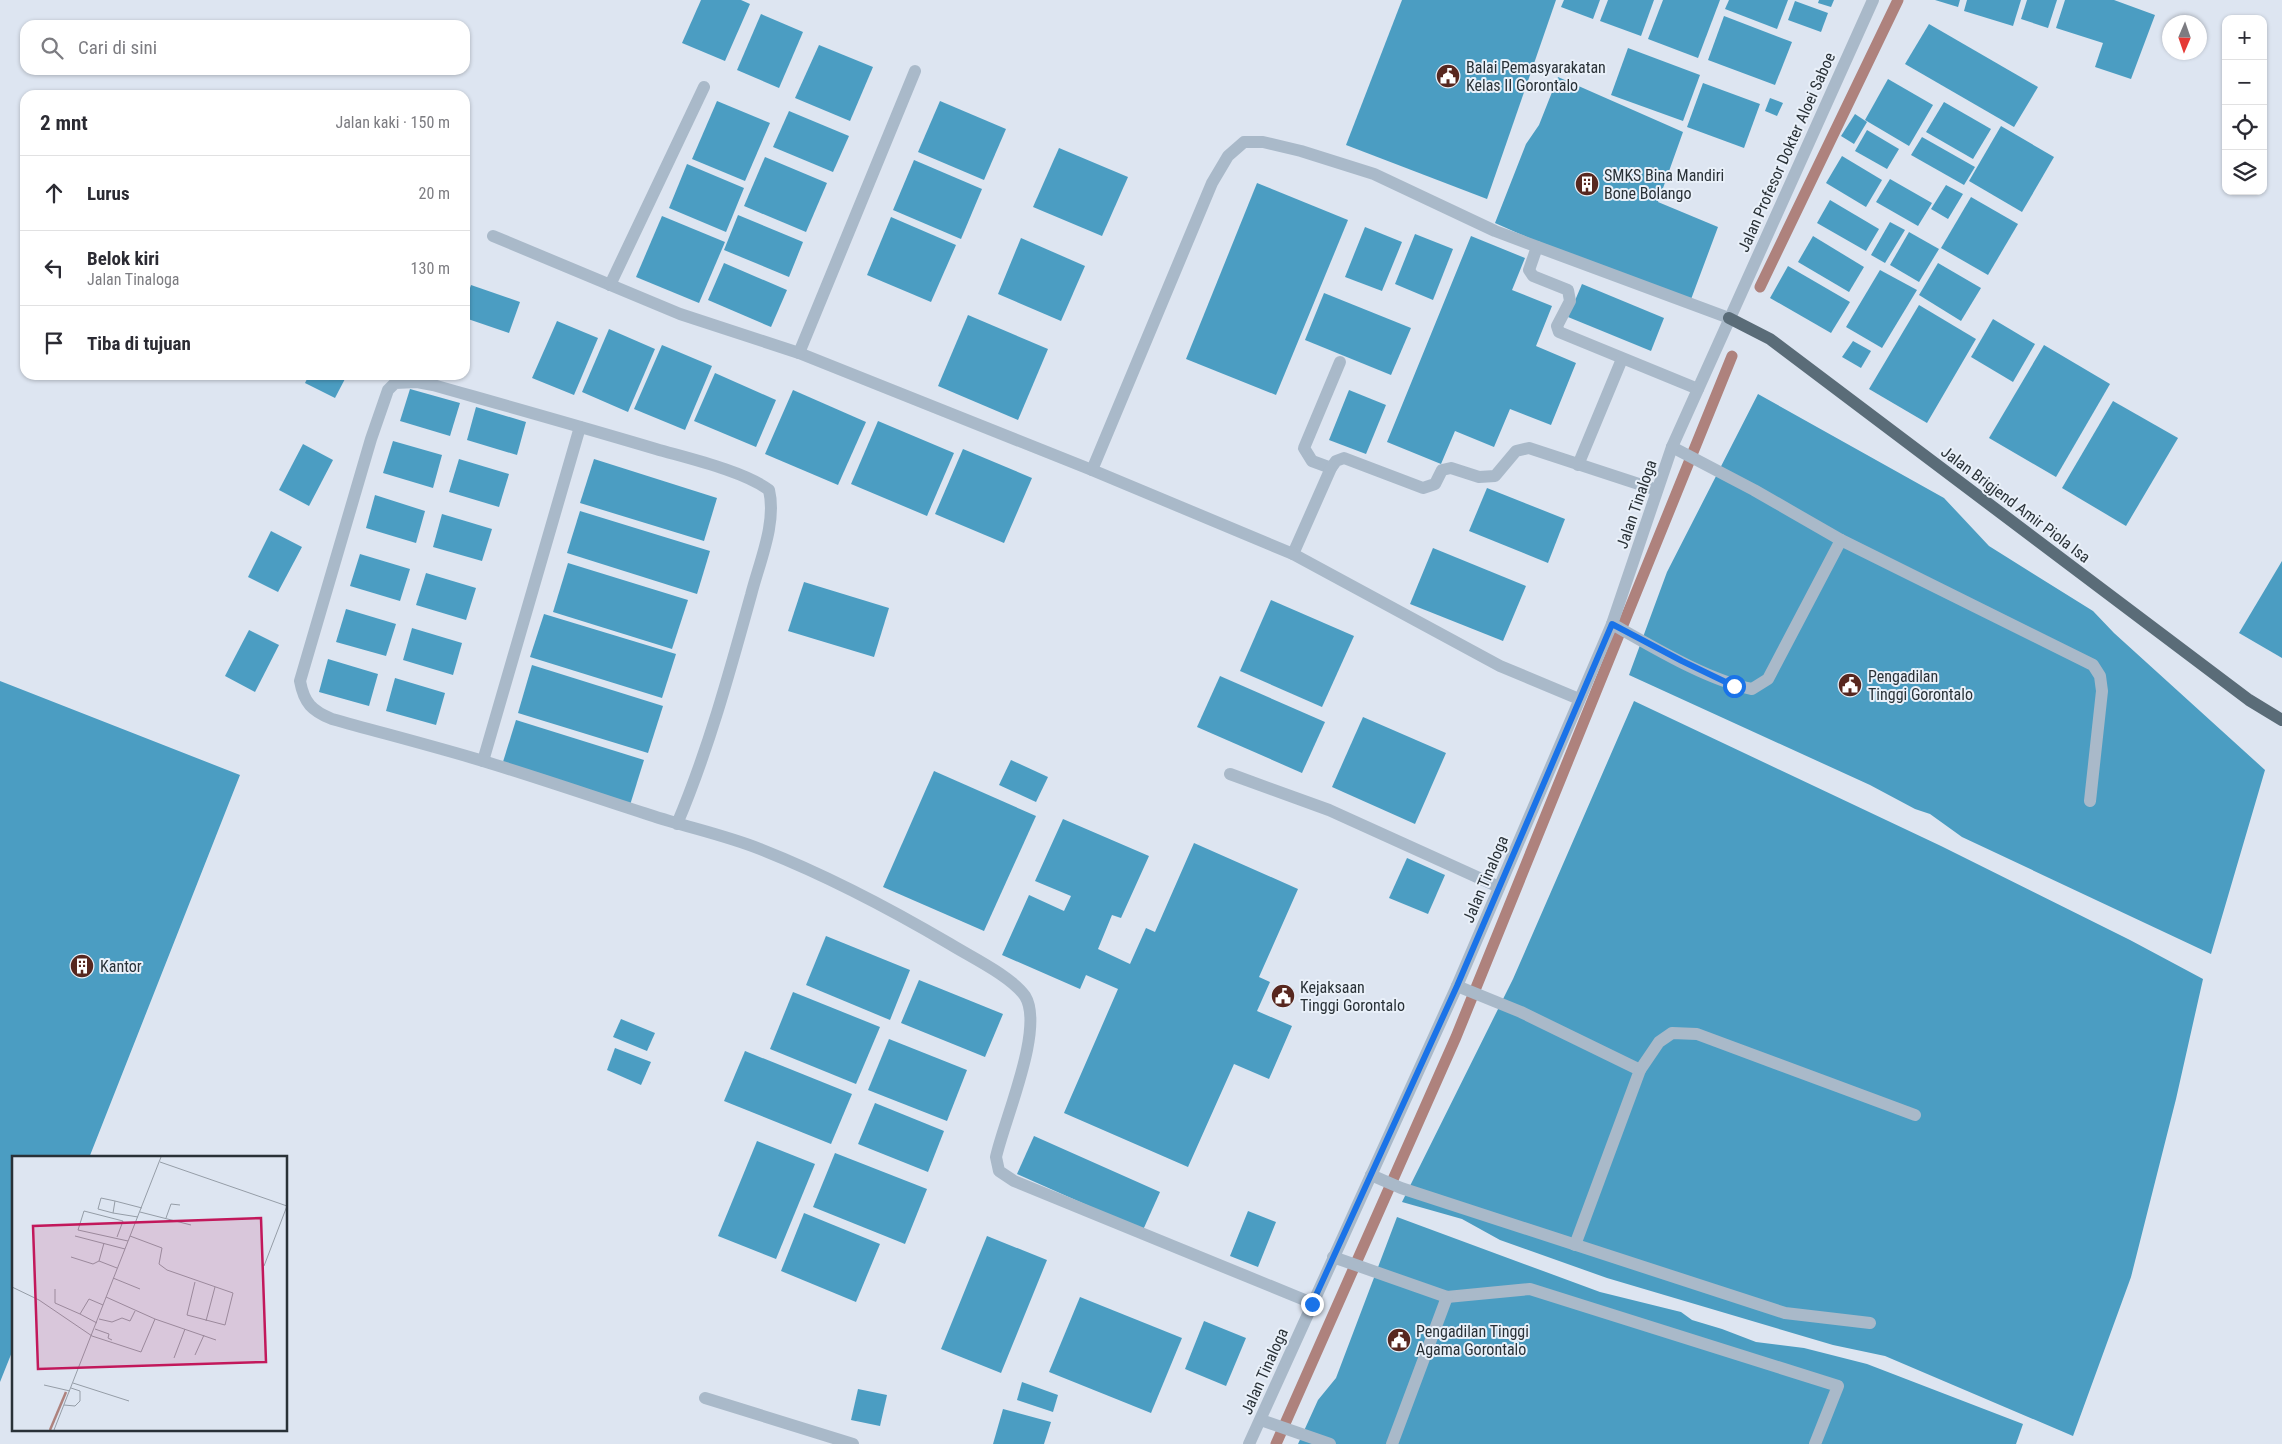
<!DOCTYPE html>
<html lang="id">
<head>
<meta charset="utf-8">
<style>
	:root { --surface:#fff; --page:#f2f2f3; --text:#2b2b33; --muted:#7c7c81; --line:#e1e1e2 }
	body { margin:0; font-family:"Roboto Condensed",sans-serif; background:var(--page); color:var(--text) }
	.controls { position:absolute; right:15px; top:15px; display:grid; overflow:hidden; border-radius:10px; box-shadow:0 1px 4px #0004 }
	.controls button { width:45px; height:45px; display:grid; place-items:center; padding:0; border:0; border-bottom:1px solid var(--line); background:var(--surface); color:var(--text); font:25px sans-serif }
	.compass { position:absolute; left:2162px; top:15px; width:45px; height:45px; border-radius:50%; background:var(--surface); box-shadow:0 1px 4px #0004; rotate:182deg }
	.stop { position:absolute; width:15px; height:15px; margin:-11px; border:4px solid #1a73e8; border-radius:50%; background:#fff }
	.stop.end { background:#1a73e8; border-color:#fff; box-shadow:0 1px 5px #0008 }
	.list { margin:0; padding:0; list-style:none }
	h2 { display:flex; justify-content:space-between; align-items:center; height:65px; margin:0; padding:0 20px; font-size:21px }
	h2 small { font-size:16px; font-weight:400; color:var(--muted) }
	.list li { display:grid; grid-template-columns:32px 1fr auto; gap:15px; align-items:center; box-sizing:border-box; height:75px; padding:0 20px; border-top:1px solid var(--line) }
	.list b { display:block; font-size:19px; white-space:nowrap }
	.list p { margin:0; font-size:16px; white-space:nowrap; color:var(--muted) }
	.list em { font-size:16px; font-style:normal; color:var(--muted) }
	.icon { flex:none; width:28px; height:28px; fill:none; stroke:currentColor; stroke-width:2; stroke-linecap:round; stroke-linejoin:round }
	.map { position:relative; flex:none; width:2282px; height:1444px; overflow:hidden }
	.search { position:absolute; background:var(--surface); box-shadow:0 1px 4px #0004; left:20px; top:20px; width:450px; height:55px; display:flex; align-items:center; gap:12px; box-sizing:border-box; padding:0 18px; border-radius:15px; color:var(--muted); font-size:19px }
	.panel { position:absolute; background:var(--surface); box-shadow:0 1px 4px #0004; left:20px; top:90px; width:450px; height:290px; border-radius:15px }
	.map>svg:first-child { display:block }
</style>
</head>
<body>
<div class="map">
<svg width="2282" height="1444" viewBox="0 0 2282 1444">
	<rect width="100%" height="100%" fill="#dde5f1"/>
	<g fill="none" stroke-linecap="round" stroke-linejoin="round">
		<g stroke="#ae827d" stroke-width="11">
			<polyline points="1760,287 1898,0"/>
			<polyline points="1276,1444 1456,1037 1732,356"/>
		</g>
	</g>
	<g fill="#4b9dc2">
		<polygon points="701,0 741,0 750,4 725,61 682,43"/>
		<polygon points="1402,0 1556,0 1487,199 1346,145"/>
		<polygon points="1564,0 1600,0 1593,19 1561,7"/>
		<polygon points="1608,0 1654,0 1641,36 1600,21"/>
		<polygon points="1663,0 1720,0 1698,58 1648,39"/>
		<polygon points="1729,0 1788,0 1777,29 1725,9"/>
		<polygon points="1819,0 1834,0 1831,7 1818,3"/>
		<polygon points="1935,0 1960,0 1958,7"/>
		<polygon points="1967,0 2021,0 2013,26 1964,11"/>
		<polygon points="2027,0 2057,0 2048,28 2021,19"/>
		<polygon points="2065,0 2114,0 2155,15 2131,79 2095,67 2103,43 2056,28"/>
		<polygon points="1795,1 1828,13 1821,32 1788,20"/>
		<polygon points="761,14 803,32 779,88 737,70"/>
		<polygon points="1724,16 1792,42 1775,85 1708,60"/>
		<polygon points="1929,24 2038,87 2014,127 1905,64"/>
		<polygon points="819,45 873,67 850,121 795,98"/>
		<polygon points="1628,48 1700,75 1683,121 1611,95"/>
		<polygon points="1558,77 1683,132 1658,202 1718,227 1690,302 1579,260 1495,223 1526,144 1539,125"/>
		<polygon points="1888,79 1933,105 1909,146 1865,120"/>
		<polygon points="1703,83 1760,104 1744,148 1687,127"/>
		<polygon points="1770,98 1783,103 1777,116 1765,111"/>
		<polygon points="717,101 770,123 745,181 692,159"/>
		<polygon points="940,101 1006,129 984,180 918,152"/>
		<polygon points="1944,102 1991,129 1973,159 1926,132"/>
		<polygon points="789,111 849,136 833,172 773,147"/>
		<polygon points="1855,114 1867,122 1854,144 1841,136"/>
		<polygon points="2001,126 2054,157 2022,212 1969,181"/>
		<polygon points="1867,130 1899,149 1887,169 1855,151"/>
		<polygon points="1922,137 1975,167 1964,185 1911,155"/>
		<polygon points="1059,148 1128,177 1102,236 1033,207"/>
		<polygon points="1842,156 1882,180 1866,207 1826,183"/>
		<polygon points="765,157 827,183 806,232 744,206"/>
		<polygon points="914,160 982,189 961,239 893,210"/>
		<polygon points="687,164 744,188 726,232 669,208"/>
		<polygon points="1890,179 1932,203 1918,226 1876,202"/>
		<polygon points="1257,183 1348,220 1276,395 1186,359"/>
		<polygon points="1946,185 1963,194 1948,219 1931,209"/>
		<polygon points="1971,197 2018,224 1988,275 1941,248"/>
		<polygon points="1830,200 1879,229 1866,251 1817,223"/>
		<polygon points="738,215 803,242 789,277 724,250"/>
		<polygon points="662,216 725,242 699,303 636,277"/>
		<polygon points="891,217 956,245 931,302 867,275"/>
		<polygon points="1890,222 1905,230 1885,263 1871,255"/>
		<polygon points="1365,227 1402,242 1382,291 1345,277"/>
		<polygon points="1909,232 1939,249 1919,282 1890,265"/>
		<polygon points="1415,234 1453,249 1433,300 1395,284"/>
		<polygon points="1471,236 1525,258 1512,290 1552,306 1536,346 1576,363 1551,425 1510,409 1494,447 1455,431 1441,464 1387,442"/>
		<polygon points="1813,236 1864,267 1849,292 1798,262"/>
		<polygon points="1021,238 1085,266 1061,321 998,294"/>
		<polygon points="724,263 787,290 771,327 708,300"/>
		<polygon points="1938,263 1981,288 1961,321 1919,295"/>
		<polygon points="1788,266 1850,302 1831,333 1770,298"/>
		<polygon points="1880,270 1917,290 1882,348 1846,327"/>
		<polygon points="1582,284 1664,318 1651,351 1568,317"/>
		<polygon points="471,285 520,302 509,333 465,318 465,303"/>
		<polygon points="1324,293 1411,328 1391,375 1305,340"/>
		<polygon points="1919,305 1976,339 1927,423 1869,389"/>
		<polygon points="968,315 1048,349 1018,420 938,386"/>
		<polygon points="1993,319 2035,344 2013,382 1971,357"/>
		<polygon points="557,321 598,338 574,395 532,378"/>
		<polygon points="609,329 655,349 628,412 582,392"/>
		<polygon points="1853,341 1871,351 1861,368 1842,357"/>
		<polygon points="662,345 712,366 685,430 634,409"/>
		<polygon points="2044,345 2110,384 2056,477 1989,438"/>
		<polygon points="715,373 776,400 756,447 694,421"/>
		<polygon points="309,375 347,375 335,398 305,383"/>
		<polygon points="410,389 460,403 450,436 400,421"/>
		<polygon points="793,390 866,422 838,485 765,454"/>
		<polygon points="1349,390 1386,405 1366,454 1329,440"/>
		<polygon points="1758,394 1944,498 1989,546 2093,611 2114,633 2265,770 2211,954 1962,837 1930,814 1915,809 1870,785 1629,675 1667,572"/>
		<polygon points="2113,401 2178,438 2126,526 2062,488"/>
		<polygon points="476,407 526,422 517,455 467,440"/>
		<polygon points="878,421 954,453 927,516 851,484"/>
		<polygon points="393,441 442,455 433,488 383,473"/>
		<polygon points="303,444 333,460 309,506 279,490"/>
		<polygon points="963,449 1032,478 1004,543 935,514"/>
		<polygon points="459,459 509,474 499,507 449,492"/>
		<polygon points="594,459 717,498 704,541 580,503"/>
		<polygon points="1487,488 1565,519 1548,563 1469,531"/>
		<polygon points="375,495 425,511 416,543 366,528"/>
		<polygon points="580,511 710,551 697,594 567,553"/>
		<polygon points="442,514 492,529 482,561 433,547"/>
		<polygon points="271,531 302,547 278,592 248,577"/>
		<polygon points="1433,548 1526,586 1503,641 1410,604"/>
		<polygon points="360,554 410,569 400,601 350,586"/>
		<polygon points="2282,561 2282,658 2239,633"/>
		<polygon points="568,563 688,600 672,649 553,612"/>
		<polygon points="426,573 476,588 466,620 416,605"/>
		<polygon points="804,582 889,608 874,657 788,631"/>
		<polygon points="1271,600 1354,636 1322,707 1240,671"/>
		<polygon points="346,609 396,624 386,656 336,642"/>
		<polygon points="544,614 676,654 662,698 530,657"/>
		<polygon points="412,628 462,643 453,675 403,660"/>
		<polygon points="249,630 279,645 255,692 225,676"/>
		<polygon points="328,659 378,674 369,706 319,692"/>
		<polygon points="532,665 663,706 648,753 518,713"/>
		<polygon points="1220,676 1325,722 1302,773 1197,727"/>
		<polygon points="395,678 445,693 436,725 386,711"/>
		<polygon points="0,681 240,775 89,1158 14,1158 14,1347 0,1382"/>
		<polygon points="1634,701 1941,846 2130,940 2203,979 2176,1099 2131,1277 2073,1436 1885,1356 1833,1345 1607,1278 1500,1240 1462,1219 1402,1202 1513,979"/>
		<polygon points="1363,717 1446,753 1415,824 1332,787"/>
		<polygon points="516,720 644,760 630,805 502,765"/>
		<polygon points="1011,760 1048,777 1036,802 999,785"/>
		<polygon points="934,771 1036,816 984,931 883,887"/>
		<polygon points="1063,819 1149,856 1121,918 1112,915 1098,949 1130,964 1146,928 1155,932 1194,843 1298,889 1259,977 1270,982 1257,1011 1292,1026 1269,1079 1234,1064 1188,1167 1064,1113 1118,989 1086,975 1080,989 1002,955 1029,895 1064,911 1071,896 1035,881"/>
		<polygon points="1407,858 1445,875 1428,914 1389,898"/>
		<polygon points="826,936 910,970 890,1020 806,985"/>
		<polygon points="919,980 1003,1014 985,1057 901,1023"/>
		<polygon points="793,992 880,1027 856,1084 770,1049"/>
		<polygon points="621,1019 655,1033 647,1051 613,1037"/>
		<polygon points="889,1039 967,1070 947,1121 868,1090"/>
		<polygon points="615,1048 651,1062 641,1085 607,1070"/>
		<polygon points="745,1051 852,1094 831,1144 724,1101"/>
		<polygon points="875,1103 944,1131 928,1172 858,1144"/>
		<polygon points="1034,1136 1160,1192 1143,1230 1017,1174"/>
		<polygon points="757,1141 815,1164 776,1259 718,1236"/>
		<polygon points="835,1153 927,1189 905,1244 813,1207"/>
		<polygon points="1248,1211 1276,1222 1258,1267 1230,1256"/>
		<polygon points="804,1213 880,1244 856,1302 781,1271"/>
		<polygon points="1397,1217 1600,1292 1681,1312 1692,1320 1722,1329 1756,1342 1804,1348 1867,1364 2023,1424 2016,1444 1298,1444 1318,1400 1336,1378"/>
		<polygon points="987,1236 1047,1260 1001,1373 941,1349"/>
		<polygon points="1080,1297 1182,1338 1151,1413 1049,1372"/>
		<polygon points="1204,1321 1246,1338 1226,1386 1185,1369"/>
		<polygon points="1022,1382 1058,1395 1053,1412 1017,1400"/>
		<polygon points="858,1389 887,1395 880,1426 851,1420"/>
		<polygon points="1003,1409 1051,1422 1044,1444 993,1444"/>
	</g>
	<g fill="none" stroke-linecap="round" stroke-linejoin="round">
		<g stroke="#a9b9c9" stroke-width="12">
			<polyline points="493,236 680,314 799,353 1092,470"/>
			<polyline points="1537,247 1529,270 1533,276 1568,290 1570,301 1557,326 1559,332 1698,389"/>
			<polyline points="610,285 704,87"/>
			<polyline points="799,353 915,71"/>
			<polyline points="1578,465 1622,359"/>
			<polyline points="1331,468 1312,461 1304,448 1340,362"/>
			<polyline points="1841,540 2093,665 2100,676 2102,691 2090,801"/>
			<polyline points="1293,554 1331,468 1336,461 1344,458 1423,488 1435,484 1442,470 1451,468 1479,477 1495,476 1516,451 1529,448 1657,490"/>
			<path d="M1612,624C1653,647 1707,680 1752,689L1768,679L1841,540L1754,490L1672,447"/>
			<polyline points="1579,699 1500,666 1293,554 1092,470 1212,183 1228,156 1244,142 1263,142 1301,151 1374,174 1495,231 1729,318"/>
			<polyline points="483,761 580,427"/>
			<polyline points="1230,774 1329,810 1499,887"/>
			<path d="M677,824C708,751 730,671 751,595C759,563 777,523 769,490C744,471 687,458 656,449C582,427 507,406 433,385L417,382L395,383L388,390L371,439L300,681C304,703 312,711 332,719C382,733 433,746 483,761C539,778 594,797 650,815C686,827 725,835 760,849C826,875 889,908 950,944C971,957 1011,976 1025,996C1045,1028 1004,1120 996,1157L999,1171L1014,1181L1312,1303"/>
			<polyline points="1457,986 1521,1012 1640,1070 1575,1245"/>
			<polyline points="1640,1070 1659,1042 1672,1033 1697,1034 1915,1115"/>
			<polyline points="1371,1175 1401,1188 1785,1313 1870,1323"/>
			<polyline points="1333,1257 1447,1297 1530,1289 1838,1386 1815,1444"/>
			<polyline points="705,1398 853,1444"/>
			<polyline points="1261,1420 1330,1444"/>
			<polyline points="1249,1444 1457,986 1612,624 1672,447 1873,0"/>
			<polyline points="1392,1444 1447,1297"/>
		</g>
		<polyline stroke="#5a6c78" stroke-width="12" points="1729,318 1770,339 2249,700 2282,720"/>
	</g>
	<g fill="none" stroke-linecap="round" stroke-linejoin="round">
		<polyline stroke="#1a73e8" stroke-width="6" points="1312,1304 1457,986 1612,624 1682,661 1734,686"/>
	</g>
	<defs>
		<g id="civic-disc" transform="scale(1.25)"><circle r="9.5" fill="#57271f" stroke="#e9f0f9"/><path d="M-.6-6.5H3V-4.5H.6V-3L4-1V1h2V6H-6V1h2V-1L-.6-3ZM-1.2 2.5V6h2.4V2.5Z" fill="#fff"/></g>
		<g id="building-disc" transform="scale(1.25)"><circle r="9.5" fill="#57271f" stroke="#e9f0f9"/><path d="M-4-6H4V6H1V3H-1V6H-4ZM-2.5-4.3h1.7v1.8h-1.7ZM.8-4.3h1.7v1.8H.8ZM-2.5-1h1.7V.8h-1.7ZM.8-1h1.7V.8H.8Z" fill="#fff"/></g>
	</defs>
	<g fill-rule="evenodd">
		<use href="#civic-disc" x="1448" y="76"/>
		<use href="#building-disc" x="1587" y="184"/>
		<use href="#civic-disc" x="1850" y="685"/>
		<use href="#building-disc" x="82" y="966"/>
		<use href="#civic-disc" x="1283" y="996"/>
		<use href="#civic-disc" x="1399" y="1340"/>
	</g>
	<g text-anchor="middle" stroke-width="4" stroke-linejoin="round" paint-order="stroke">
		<g font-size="16" fill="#293137" stroke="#e9f0f9" text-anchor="start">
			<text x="1466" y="73">Balai Pemasyarakatan<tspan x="1466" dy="18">Kelas II Gorontalo</tspan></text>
			<text x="1604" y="181">SMKS Bina Mandiri<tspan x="1604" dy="18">Bone Bolango</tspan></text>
			<text x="1868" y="682">Pengadilan<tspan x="1868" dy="18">Tinggi Gorontalo</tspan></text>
			<text x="100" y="972">Kantor</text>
			<text x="1300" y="993">Kejaksaan<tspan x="1300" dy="18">Tinggi Gorontalo</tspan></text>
			<text x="1416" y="1337">Pengadilan Tinggi<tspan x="1416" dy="18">Agama Gorontalo</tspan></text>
		</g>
		<g font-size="16" fill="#293137" stroke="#e9f0f9">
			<text transform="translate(1786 152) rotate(-66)" y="6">Jalan Profesor Dokter Aloei Saboe</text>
			<text transform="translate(1636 504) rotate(-71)" y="6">Jalan Tinaloga</text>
			<text transform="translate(2016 504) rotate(37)" y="6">Jalan Brigjend Amir Piola Isa</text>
			<text transform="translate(1485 879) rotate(-67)" y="6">Jalan Tinaloga</text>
			<text transform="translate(1264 1371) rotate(-66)" y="6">Jalan Tinaloga</text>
		</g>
	</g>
	<g transform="translate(12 1156)">
		<rect width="275" height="275" fill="#dde5f1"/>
		<path fill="none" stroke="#ae827d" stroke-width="2.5" d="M38,274L54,236"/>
		<path fill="none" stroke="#959da7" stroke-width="1" d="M148,6L275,50M128,56L179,69M101,57L86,53L89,42L103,45M126,61L101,57L103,45L130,52M154,62L159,48L168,49M63,80L113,93M118,80L150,92L147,108L155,114L221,137L213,169L175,159L183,126M105,81L111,65L72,55L66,74L116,85M92,87L87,105L105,112M59,101L81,108L87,105M252,110L275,50M101,122L128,133M0,131L27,144L80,180M43,133V147L68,158M87,163L100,166L110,162L118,165L123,155M143,163L204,184M194,165L203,131M85,167L68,158L77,143L91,149M83,173L97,178L96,182L100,184M80,180L129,196L143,163L94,141M183,199L192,179M162,202L173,173M61,227L117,245M32,229L58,235M52,249L63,250L68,245V235L59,232M42,274L149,1"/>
		<path fill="#c2185b" fill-opacity="0.15" stroke="#c2185b" stroke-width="2.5" d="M249,62L254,206L26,213L21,70Z"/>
		<rect width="275" height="275" fill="none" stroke="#293137" stroke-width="2.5"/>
	</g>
</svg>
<div class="controls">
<button>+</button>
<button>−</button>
<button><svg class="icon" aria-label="locate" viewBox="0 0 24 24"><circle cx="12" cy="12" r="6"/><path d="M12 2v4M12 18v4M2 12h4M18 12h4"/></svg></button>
<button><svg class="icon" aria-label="layers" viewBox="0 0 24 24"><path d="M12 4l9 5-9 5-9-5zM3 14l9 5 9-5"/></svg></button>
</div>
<svg class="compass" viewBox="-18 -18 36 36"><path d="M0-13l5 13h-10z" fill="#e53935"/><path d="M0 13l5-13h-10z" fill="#7c7c81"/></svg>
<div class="stop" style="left:1734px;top:686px"></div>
<div class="stop end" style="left:1312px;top:1304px"></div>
<div class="search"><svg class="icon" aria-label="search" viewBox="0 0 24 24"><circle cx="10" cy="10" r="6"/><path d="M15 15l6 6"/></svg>Cari di sini</div>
<section class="panel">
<h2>2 mnt<small>Jalan kaki · 150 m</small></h2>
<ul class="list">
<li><svg class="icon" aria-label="ahead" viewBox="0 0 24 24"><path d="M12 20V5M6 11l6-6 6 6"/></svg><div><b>Lurus</b></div><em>20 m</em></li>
<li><svg class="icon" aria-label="left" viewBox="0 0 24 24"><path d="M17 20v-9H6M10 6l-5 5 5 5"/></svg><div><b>Belok kiri</b><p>Jalan Tinaloga</p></div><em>130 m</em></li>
<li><svg class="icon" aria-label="arrive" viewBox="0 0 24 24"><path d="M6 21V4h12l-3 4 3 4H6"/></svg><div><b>Tiba di tujuan</b></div></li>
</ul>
</section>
</div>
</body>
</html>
